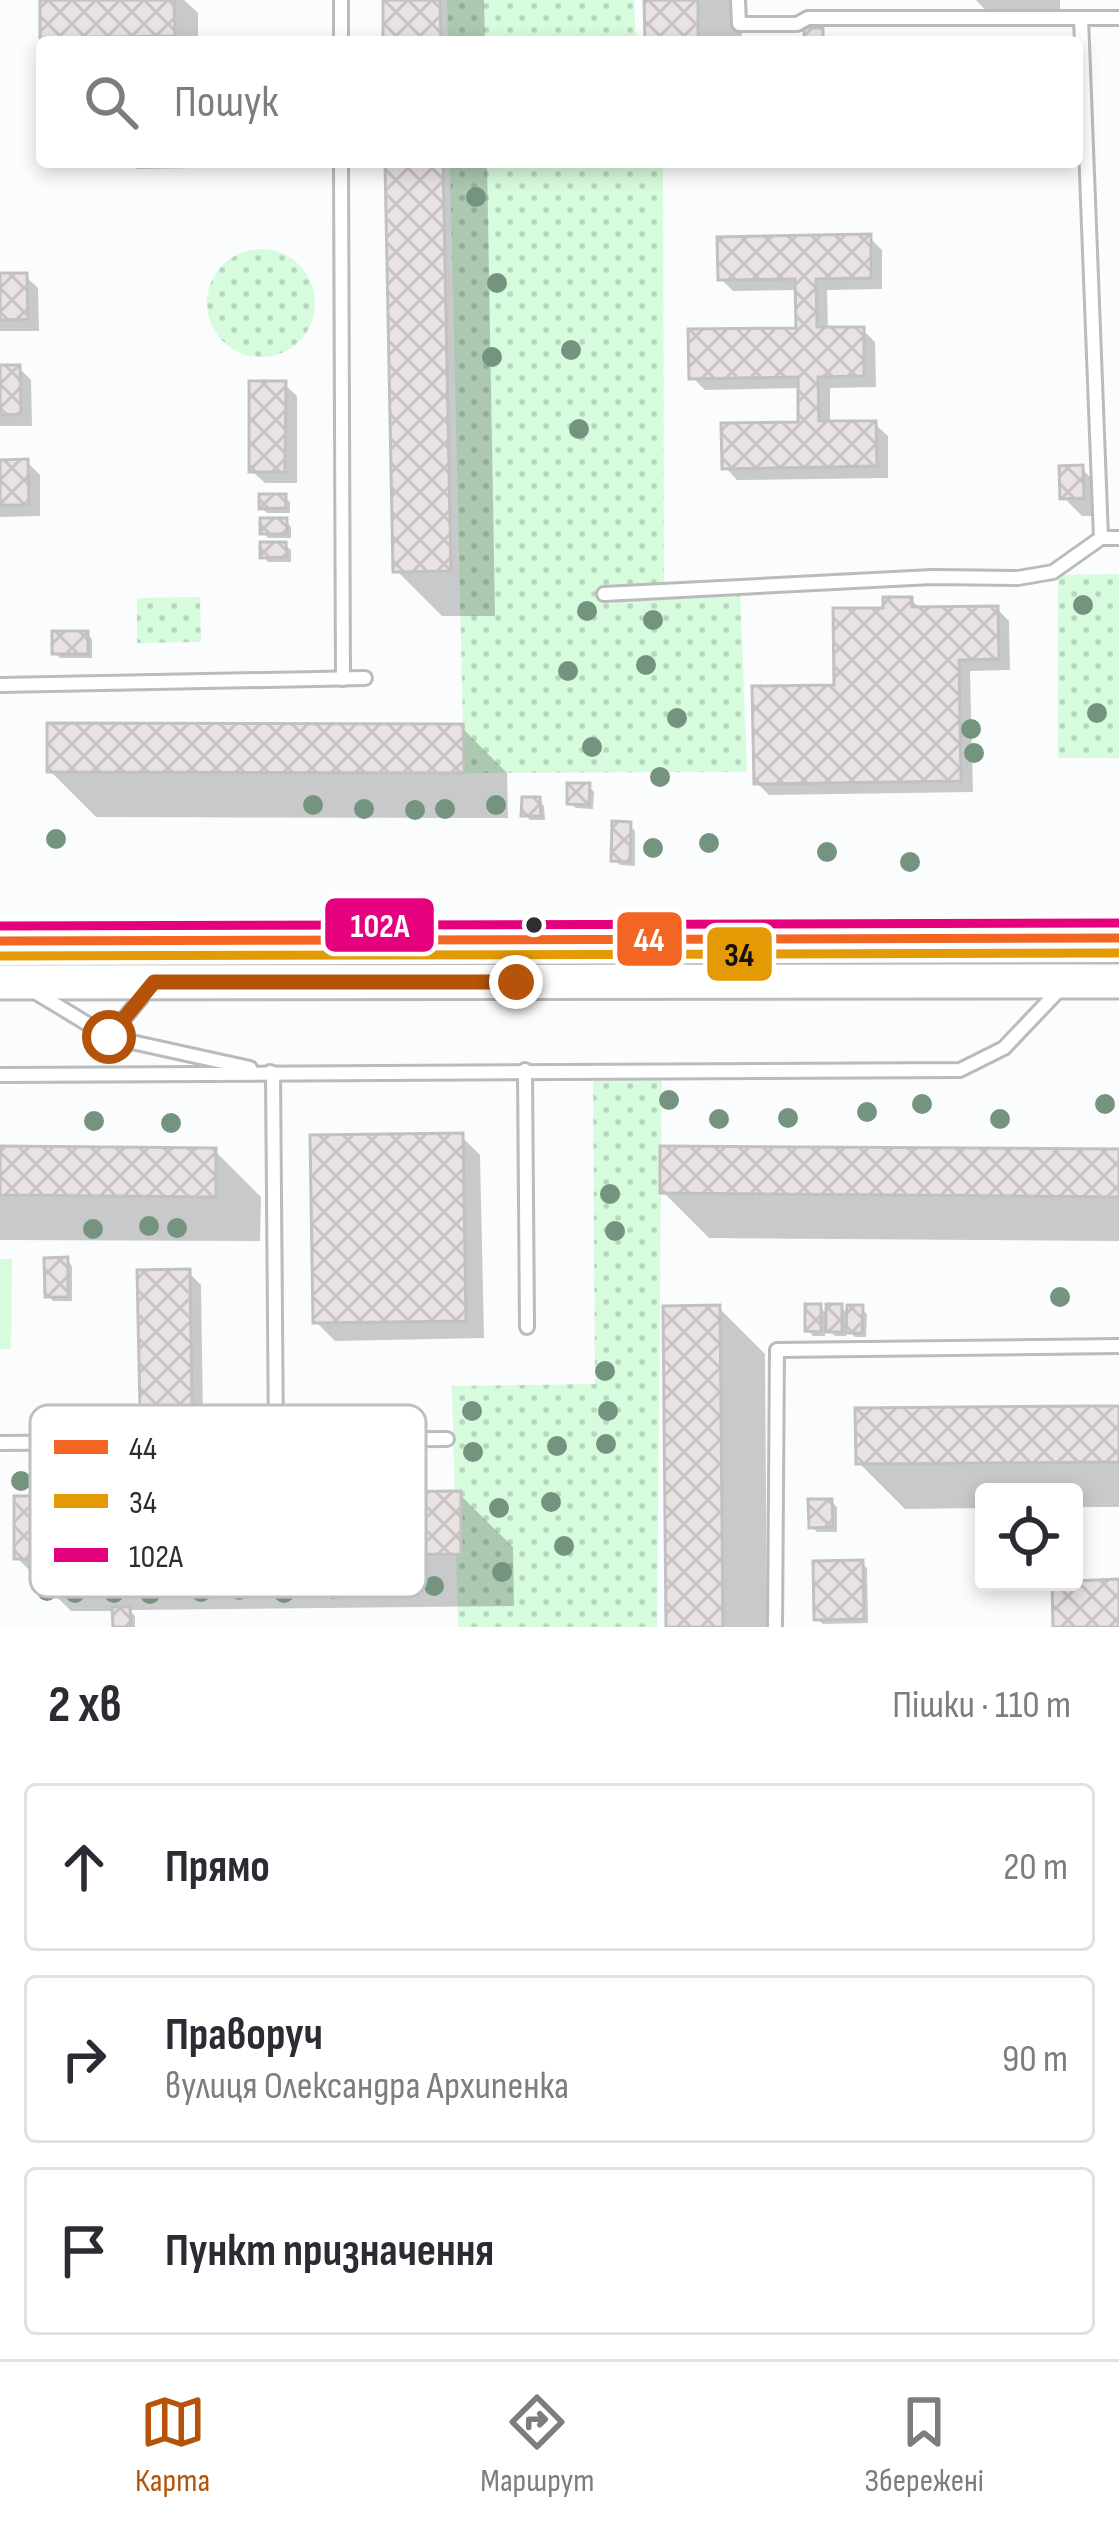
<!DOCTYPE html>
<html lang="uk">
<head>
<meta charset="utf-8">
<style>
	:root { --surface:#fff; --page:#f2f2f3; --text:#2b2b33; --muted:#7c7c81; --line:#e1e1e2; --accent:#b45309 }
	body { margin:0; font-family:"Sofia Sans Condensed",sans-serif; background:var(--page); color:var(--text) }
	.controls { position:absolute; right:36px; bottom:36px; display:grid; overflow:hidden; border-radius:12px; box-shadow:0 6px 18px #0003 }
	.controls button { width:108px; height:108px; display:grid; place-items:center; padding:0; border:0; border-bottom:3px solid var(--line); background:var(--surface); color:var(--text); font:60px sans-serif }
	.stop { position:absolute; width:36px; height:36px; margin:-27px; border:9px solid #b45309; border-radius:50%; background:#fff }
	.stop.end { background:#b45309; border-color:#fff; box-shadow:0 3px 12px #0008 }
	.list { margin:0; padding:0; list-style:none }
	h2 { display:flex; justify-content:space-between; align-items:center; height:156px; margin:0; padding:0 48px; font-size:51px }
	h2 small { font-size:39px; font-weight:400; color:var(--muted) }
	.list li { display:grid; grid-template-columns:78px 1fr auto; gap:36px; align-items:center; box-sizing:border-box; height:168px; margin:0 24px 24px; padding:0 24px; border:3px solid var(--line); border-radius:12px }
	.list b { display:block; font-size:45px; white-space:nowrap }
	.list p { margin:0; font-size:39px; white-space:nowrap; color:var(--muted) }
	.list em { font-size:39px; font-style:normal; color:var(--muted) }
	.icon { flex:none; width:66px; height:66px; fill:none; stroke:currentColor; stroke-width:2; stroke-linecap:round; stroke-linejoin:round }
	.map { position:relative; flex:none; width:1119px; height:1627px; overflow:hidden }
	.search { position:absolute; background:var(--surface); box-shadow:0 6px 18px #0003; left:36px; right:36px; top:36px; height:132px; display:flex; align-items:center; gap:30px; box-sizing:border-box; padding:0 42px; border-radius:12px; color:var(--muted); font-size:45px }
	.sheet { height:732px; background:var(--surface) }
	nav { display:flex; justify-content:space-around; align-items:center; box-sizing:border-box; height:168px; border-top:3px solid var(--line); background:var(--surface); font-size:33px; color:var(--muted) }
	nav a { display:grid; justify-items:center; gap:6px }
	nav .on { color:var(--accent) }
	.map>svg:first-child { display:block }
</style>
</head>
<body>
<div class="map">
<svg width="1119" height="1627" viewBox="0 0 1119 1627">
	<defs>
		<pattern id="park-dots" width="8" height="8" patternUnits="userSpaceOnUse" patternTransform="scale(3)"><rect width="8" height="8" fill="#d7fbdd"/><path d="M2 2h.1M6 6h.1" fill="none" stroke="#b9d7be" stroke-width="1.8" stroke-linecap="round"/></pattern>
		<pattern id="building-cross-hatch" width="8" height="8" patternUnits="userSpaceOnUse" patternTransform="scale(3)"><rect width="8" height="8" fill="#e9e2e2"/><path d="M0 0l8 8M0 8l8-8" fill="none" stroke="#c8c2c2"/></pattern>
	</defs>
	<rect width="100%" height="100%" fill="#fbfcfe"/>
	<polygon fill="#d7fbdd" points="0,1259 12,1259 11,1349 0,1349"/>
	<g fill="url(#park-dots)">
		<polygon points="447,0 634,0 636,42 448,42"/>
		<polygon points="450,162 663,162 664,589 740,585 747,772 464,773"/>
		<circle cx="261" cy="303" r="54"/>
		<polygon points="1119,574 1119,758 1058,758 1058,575"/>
		<polygon points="200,597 201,642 137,643 137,598"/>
		<polygon points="593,1072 662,1072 657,1627 458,1627 452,1386 595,1384"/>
	</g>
	<g fill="#0003">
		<polygon points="43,0 184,0 198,13 198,42 49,42 43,37"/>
		<polygon points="386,0 484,0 485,42 386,42"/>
		<polygon points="647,0 741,0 742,42 648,42"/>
		<polygon points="976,0 1060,0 1060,17 994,19"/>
		<polygon points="129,162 255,162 255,167 136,169"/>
		<polygon points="389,162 487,162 495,616 442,616 396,570"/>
		<polygon points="869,237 882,250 882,289 827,290 828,330 863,330 875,342 876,387 830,388 830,424 875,424 888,436 888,478 737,480 725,467 801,425 801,388 705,390 692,377 799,331 798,290 733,291 721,279"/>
		<polygon points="0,276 25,276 38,288 39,331 0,331"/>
		<polygon points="0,368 19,368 31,380 32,426 0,426"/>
		<polygon points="284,384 297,396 297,483 265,483 252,471"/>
		<polygon points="27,462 40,475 40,516 0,517 0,463"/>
		<polygon points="1081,468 1100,487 1102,516 1082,516 1063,497"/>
		<polygon points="285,497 290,502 290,513 267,513 262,508"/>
		<polygon points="286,521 291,527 291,538 268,538 263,532"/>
		<polygon points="285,545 291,550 291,562 268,562 263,556"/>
		<polygon points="911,600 922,610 997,609 1009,621 1010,670 970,671 973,792 769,795 757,783 837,688 886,611"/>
		<polygon points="87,634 92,639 92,658 60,658 55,653"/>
		<polygon points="461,727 507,773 508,818 96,817 50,771"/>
		<polygon points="589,786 594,792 593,809 576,808 570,803"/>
		<polygon points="539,800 544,806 545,820 530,820 524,814"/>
		<polygon points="629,825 635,831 635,866 620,865 614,860"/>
		<polygon points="461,1136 480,1155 484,1338 335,1341 316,1322"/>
		<polygon points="0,1149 215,1151 261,1197 260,1241 0,1240"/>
		<polygon points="1119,1152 1119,1241 709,1238 663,1192"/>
		<polygon points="67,1260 72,1266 72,1301 53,1301 48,1296"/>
		<polygon points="188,1272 201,1285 203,1419 155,1420 143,1408"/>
		<polygon points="820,1307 829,1316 841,1307 850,1316 861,1308 867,1314 866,1337 855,1337 846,1328 846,1336 835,1336 825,1326 825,1336 813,1336 808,1330"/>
		<polygon points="719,1308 765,1354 767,1627 669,1627"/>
		<polygon points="1119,1409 1119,1507 1074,1507 1074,1492 984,1492 984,1508 905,1509 859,1463"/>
		<polygon points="459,1494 513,1547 514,1606 129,1610 135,1616 135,1627 116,1627 115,1611 71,1611 17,1558"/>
		<polygon points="831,1502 837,1507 837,1532 817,1532 812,1527"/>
		<polygon points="861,1563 867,1568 868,1623 823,1624 817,1619"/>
	</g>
	<g fill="url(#building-cross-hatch)" stroke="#c1c1c2" stroke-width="3">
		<polygon points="40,0 174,0 175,36 40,38"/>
		<polygon points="383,0 440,0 441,42 383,42"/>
		<polygon points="644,0 698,0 698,42 645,42"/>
		<rect x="804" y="28" width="19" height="14"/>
		<polygon points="385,162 443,162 451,571 393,572"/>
		<polygon points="871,234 871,278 816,279 817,327 864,327 864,376 818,377 819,421 876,421 877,466 722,469 721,423 798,422 798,377 689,379 688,329 796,328 795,279 718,280 717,237"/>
		<polygon points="0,273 27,273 28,319 0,320"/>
		<polygon points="0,365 20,365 21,414 0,415"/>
		<polygon points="249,381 286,381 285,472 249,472"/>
		<polygon points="28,459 29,505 0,505 0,460"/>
		<polygon points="1083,465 1084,498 1060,499 1059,466"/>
		<polygon points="259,494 286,494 286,508 259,509"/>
		<rect x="260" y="518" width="27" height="16"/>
		<polygon points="260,542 286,542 287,557 260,558"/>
		<polygon points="883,597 912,597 912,607 998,606 999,659 959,660 961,781 754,784 752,686 834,685 833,608 883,608"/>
		<rect x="52" y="631" width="36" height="23"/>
		<polygon points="47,723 463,724 464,773 47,772"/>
		<polygon points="567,783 590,783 589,805 567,804"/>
		<polygon points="522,797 540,797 541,816 521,816"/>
		<polygon points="612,821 631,822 630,862 611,861"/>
		<polygon points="463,1133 466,1321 313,1323 310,1135"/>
		<polygon points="0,1146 216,1148 216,1197 0,1195"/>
		<polygon points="660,1146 1119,1149 1119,1197 660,1193"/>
		<polygon points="68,1257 68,1297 45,1297 44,1258"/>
		<polygon points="190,1269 192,1408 140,1409 137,1270"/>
		<polygon points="805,1304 821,1304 821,1332 805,1331"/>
		<rect x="826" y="1304" width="16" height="28"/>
		<polygon points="720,1305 723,1627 666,1627 663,1306"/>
		<polygon points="847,1305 863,1305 862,1333 846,1333"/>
		<polygon points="1089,1406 1119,1406 1119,1462 856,1464 855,1408"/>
		<polygon points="461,1491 461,1554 14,1559 14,1496"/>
		<polygon points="808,1499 832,1499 833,1527 809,1528"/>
		<polygon points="863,1560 864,1619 814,1620 813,1561"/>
		<polygon points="1119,1579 1119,1627 1053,1627 1052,1582"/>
		<polygon points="112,1607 130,1607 131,1627 113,1627"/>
	</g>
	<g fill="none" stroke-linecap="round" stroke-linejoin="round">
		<g stroke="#bbbbbd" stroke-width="18">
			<g id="lane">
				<polyline points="341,0 341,42"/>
				<polyline points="738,0 739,24 797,24 808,18 1119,18"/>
				<polyline points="1081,18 1101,538"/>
				<polyline points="341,162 343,679"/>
				<polyline points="604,594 932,577 1018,578 1053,572 1101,538 1119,538"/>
				<polyline points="0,685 365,678"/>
				<polyline points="35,992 109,1037 250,1068"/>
				<polyline points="109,1037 150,987"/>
				<polyline points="525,1070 527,1327"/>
				<polyline points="270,1072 273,1073 276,1441"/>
				<polyline points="0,1075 960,1070 1004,1048 1060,989"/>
				<polyline points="0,1443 447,1439"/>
				<polyline points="775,1627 777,1350 1119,1346"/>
			</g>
		</g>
		<g stroke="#bbbbbd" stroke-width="39">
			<g id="secondary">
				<polyline points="0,941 1119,938"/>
				<polyline points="0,982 1119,981"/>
			</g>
		</g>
		<use href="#lane" stroke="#feffff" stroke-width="12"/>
		<use href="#secondary" stroke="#feffff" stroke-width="33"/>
		<g stroke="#fff" stroke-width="18">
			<polyline id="bus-1" points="0,941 1119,938"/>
		</g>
		<g stroke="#fff" stroke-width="18">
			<polyline id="bus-2" points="0,956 1119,953"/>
		</g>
		<g stroke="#fff" stroke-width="18">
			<polyline id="bus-3" points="0,926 1119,923"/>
		</g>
		<use href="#bus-1" stroke="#f26522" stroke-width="9"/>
		<use href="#bus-2" stroke="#e39a05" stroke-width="9"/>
		<use href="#bus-3" stroke="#e5007d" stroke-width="9"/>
	</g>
	<g fill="#759480">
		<circle cx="476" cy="197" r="10"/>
		<circle cx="497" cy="283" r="10"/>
		<circle cx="571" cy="350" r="10"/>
		<circle cx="492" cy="357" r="10"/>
		<circle cx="579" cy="429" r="10"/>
		<circle cx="1083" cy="605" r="10"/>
		<circle cx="587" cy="611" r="10"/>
		<circle cx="653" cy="620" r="10"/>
		<circle cx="646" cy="665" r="10"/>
		<circle cx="568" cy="671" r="10"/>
		<circle cx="1097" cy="713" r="10"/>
		<circle cx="677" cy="718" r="10"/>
		<circle cx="971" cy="729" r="10"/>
		<circle cx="592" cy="747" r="10"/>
		<circle cx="974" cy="753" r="10"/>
		<circle cx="660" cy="777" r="10"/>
		<circle cx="313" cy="805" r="10"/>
		<circle cx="496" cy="805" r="10"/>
		<circle cx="364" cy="809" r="10"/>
		<circle cx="445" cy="809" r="10"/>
		<circle cx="415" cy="810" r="10"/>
		<circle cx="56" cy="839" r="10"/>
		<circle cx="709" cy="843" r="10"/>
		<circle cx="653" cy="848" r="10"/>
		<circle cx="827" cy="852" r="10"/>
		<circle cx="910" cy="862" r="10"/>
		<circle cx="669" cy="1100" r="10"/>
		<circle cx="922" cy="1104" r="10"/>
		<circle cx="1105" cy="1104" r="10"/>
		<circle cx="867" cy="1112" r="10"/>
		<circle cx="788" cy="1118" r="10"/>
		<circle cx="719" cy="1119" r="10"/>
		<circle cx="1000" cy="1119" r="10"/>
		<circle cx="94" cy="1121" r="10"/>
		<circle cx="171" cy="1123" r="10"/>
		<circle cx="610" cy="1194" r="10"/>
		<circle cx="149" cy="1226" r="10"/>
		<circle cx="177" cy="1228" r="10"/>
		<circle cx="93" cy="1229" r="10"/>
		<circle cx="615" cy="1231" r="10"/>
		<circle cx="1060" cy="1297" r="10"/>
		<circle cx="605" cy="1371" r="10"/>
		<circle cx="472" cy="1411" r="10"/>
		<circle cx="608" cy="1411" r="10"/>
		<circle cx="606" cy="1444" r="10"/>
		<circle cx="557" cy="1446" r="10"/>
		<circle cx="473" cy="1452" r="10"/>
		<circle cx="21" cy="1481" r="10"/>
		<circle cx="551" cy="1502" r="10"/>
		<circle cx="499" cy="1508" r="10"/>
		<circle cx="564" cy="1546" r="10"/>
		<circle cx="502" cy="1572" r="10"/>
		<circle cx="434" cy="1586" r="10"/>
		<circle cx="403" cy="1588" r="10"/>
		<circle cx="333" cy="1589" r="10"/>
		<circle cx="239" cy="1590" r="10"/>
		<circle cx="47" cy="1591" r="10"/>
		<circle cx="201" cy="1592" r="10"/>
		<circle cx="75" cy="1593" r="10"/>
		<circle cx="114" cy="1593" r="10"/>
		<circle cx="284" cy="1593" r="10"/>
		<circle cx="150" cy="1594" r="10"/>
	</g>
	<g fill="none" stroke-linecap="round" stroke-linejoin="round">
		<polyline stroke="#b45309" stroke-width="15" points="109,1037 154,982 516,982"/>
	</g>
	<circle fill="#2d2e2f" stroke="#fff" stroke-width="4.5" cx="534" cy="925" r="10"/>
	<rect x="30" y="1405" width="396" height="192" rx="18" fill="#fff" stroke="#c0c0c1" stroke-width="3"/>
	<rect x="54" y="1440" width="54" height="14" fill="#f26522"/>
	<rect x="54" y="1494" width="54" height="14" fill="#e39a05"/>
	<rect x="54" y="1548" width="54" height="14" fill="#e5007d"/>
	<g font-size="33" fill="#2d2e2f">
		<text x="129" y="1459">44</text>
		<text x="129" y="1513">34</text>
		<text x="129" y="1567">102А</text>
	</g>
	<g stroke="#fff" stroke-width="4.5">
		<rect x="323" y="896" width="113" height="58" rx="12" fill="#e5007d"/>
		<rect x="615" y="910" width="69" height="58" rx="12" fill="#f26522"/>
		<rect x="705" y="925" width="69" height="58" rx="12" fill="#e39a05"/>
	</g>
	<g font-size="33" text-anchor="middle" font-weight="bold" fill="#fff">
		<text x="380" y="937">102А</text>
		<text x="649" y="951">44</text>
	</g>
	<g font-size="33" text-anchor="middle" font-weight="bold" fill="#111">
		<text x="739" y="966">34</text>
	</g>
</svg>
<div class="controls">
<button><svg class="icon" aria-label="locate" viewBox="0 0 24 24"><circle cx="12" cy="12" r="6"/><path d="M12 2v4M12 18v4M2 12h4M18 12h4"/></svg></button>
</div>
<div class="stop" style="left:109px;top:1037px"></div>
<div class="stop end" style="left:516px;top:982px"></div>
<div class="search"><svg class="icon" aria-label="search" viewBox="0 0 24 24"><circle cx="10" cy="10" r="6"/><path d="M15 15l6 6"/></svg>Пошук</div>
</div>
<section class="sheet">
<h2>2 хв<small>Пішки · 110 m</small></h2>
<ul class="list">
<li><svg class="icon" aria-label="ahead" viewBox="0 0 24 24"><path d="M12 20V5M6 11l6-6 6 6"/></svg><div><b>Прямо</b></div><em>20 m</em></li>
<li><svg class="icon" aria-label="right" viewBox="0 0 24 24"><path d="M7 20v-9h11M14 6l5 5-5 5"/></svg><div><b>Праворуч</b><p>вулиця Олександра Архипенка</p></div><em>90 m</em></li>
<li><svg class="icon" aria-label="arrive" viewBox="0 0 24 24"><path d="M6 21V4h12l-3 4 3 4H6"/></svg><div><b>Пункт призначення</b></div></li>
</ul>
</section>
<nav>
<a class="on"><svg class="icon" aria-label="map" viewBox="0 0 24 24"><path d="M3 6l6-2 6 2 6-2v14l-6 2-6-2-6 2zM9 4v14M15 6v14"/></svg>Карта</a>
<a><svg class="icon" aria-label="directions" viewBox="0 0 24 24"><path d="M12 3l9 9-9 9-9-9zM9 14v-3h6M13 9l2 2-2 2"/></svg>Маршрут</a>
<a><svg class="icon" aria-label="saved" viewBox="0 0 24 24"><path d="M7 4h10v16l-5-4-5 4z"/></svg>Збережені</a>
</nav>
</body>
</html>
